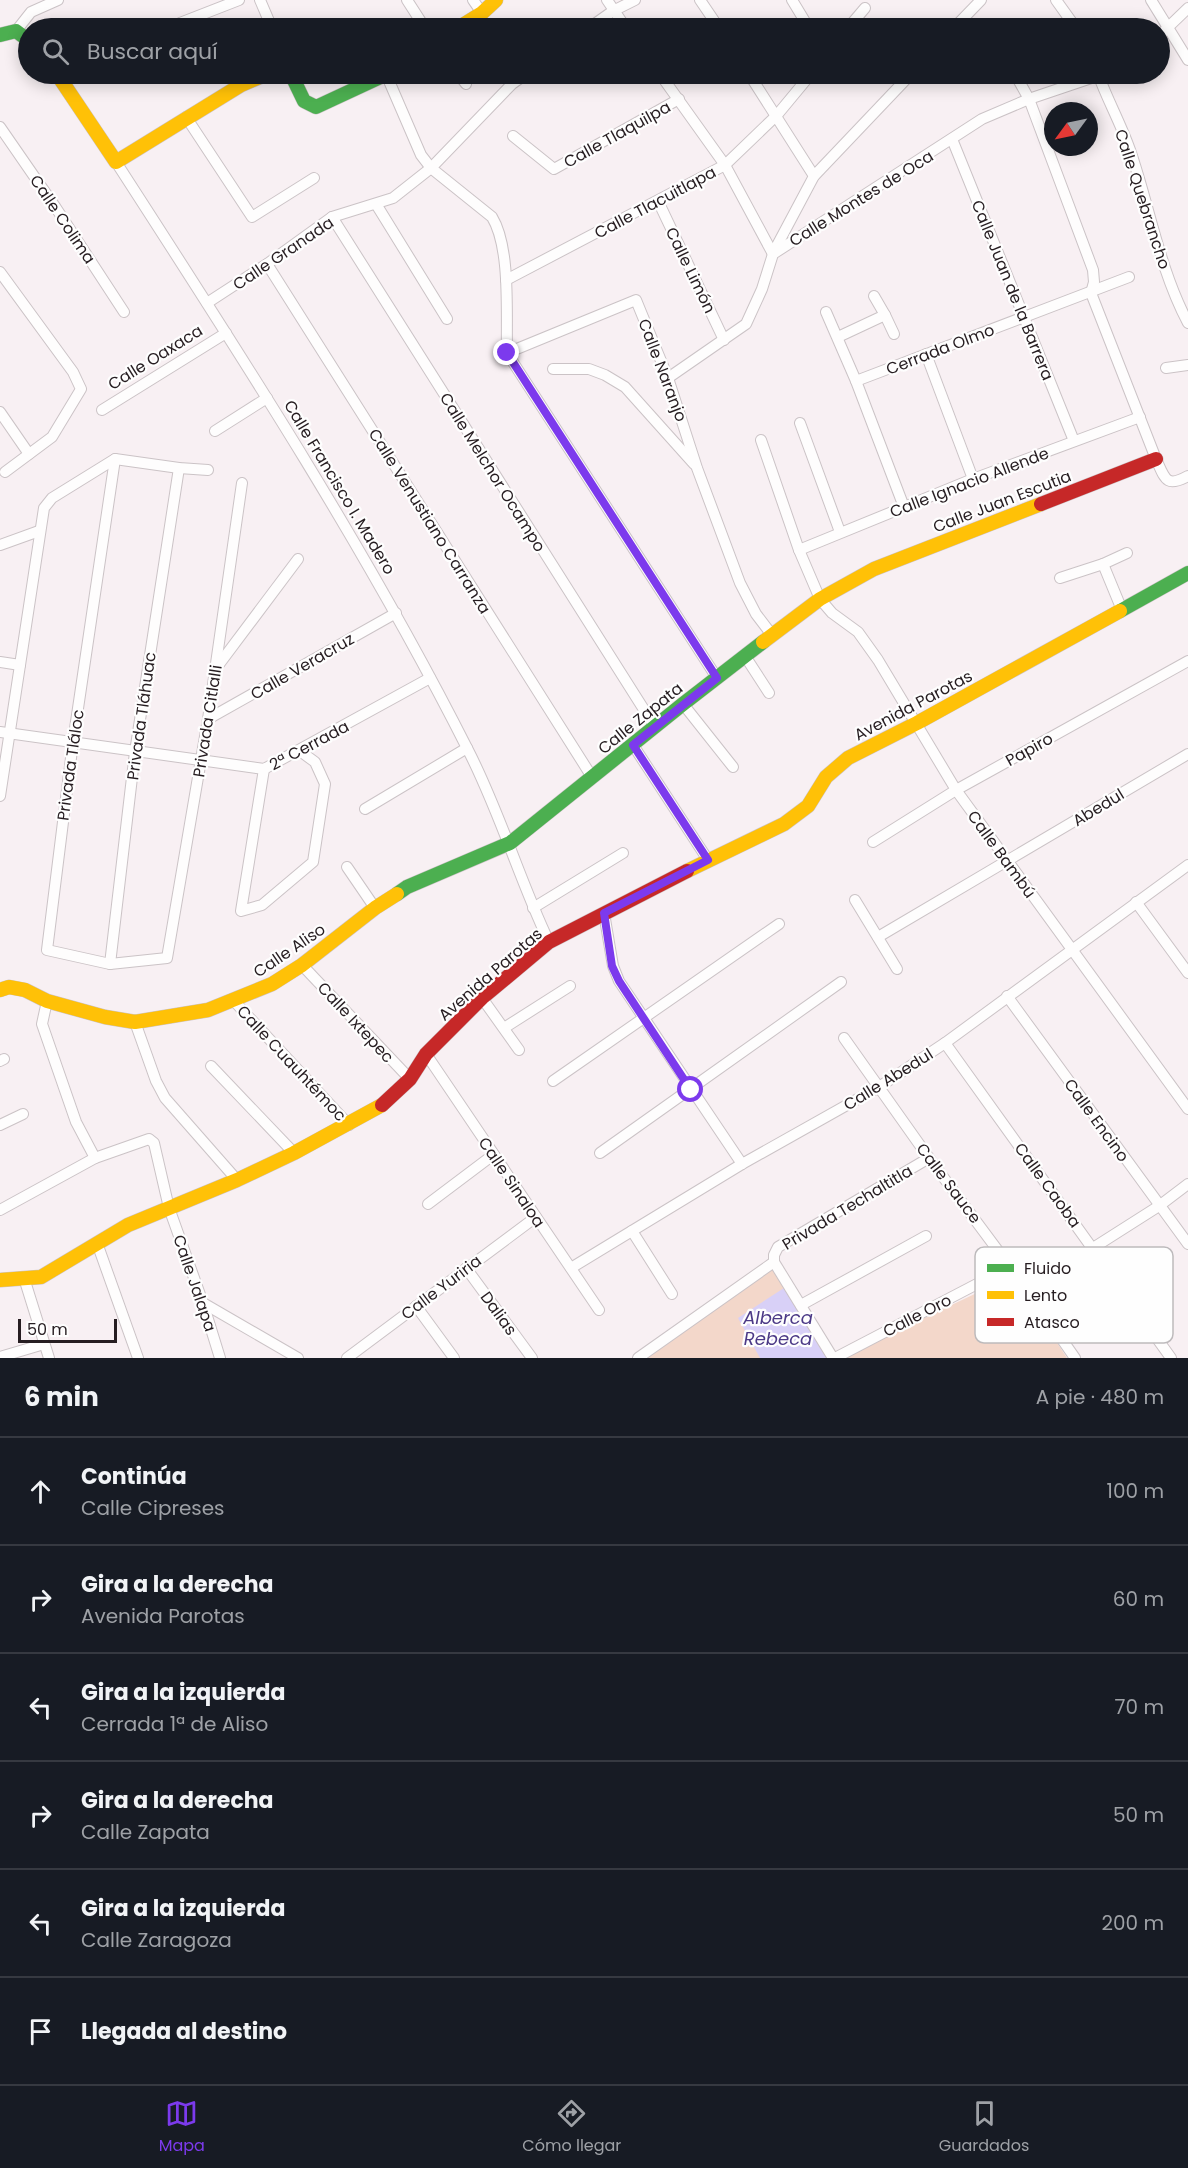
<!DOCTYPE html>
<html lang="es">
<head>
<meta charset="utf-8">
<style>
	:root { --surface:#171b24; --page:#20242c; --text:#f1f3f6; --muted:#9ea1a6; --line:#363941; --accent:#7c3aed }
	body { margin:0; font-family:Poppins,sans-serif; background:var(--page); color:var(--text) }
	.compass { position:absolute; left:1044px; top:102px; width:54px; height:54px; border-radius:50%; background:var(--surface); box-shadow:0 3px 15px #0003; rotate:237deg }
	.scale { position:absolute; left:18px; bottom:15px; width:99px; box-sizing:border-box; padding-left:6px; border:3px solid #261d21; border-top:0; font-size:16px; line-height:21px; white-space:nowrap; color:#261d21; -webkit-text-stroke:4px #fefefe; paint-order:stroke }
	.stop { position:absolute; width:18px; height:18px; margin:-14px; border:4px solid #7c3aed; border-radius:50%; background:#fff }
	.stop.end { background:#7c3aed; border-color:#fff; box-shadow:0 2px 6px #0008 }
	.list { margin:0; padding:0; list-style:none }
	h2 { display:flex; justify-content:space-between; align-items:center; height:78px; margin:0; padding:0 24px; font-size:26px }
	h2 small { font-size:20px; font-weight:400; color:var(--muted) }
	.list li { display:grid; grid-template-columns:39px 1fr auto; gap:18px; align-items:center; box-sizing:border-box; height:108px; padding:0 24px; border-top:2px solid var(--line) }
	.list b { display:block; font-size:22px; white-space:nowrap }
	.list p { margin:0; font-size:20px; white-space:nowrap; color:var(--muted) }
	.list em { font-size:20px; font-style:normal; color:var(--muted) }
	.icon { flex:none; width:33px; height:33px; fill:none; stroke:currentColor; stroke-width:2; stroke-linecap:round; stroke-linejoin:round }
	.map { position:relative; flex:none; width:1188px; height:1358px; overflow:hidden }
	.search { position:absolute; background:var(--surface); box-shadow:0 3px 15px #0003; left:18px; right:18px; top:18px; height:66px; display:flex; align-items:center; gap:15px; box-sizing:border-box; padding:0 21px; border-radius:33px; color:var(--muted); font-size:22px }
	.sheet { height:726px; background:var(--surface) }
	nav { display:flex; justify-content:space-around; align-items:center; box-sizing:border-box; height:84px; border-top:2px solid var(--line); background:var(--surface); font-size:16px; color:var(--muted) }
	nav a { display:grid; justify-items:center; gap:3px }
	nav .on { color:var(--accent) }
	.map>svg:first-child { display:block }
</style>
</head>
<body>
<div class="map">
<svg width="1188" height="1358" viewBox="0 0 1188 1358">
	<rect width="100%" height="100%" fill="#f8f0f3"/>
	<g fill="#f3d7ca">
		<polygon points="773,1268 833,1358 646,1358"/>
		<polygon points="983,1290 1002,1299 1031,1303 1067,1358 840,1358"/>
	</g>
	<polygon fill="#d8d0f7" points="787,1286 833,1358 760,1358 738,1318"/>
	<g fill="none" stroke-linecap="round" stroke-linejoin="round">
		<g stroke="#cbc3c6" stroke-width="12">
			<g id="street">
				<polyline points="260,0 272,28"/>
				<polyline points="407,0 425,28"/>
				<polyline points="473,0 482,13"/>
				<polyline points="607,0 626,28"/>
				<polyline points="700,0 719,28"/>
				<polyline points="792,0 809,28"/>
				<polyline points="1056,0 1076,28"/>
				<polyline points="1151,0 1188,60"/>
				<polyline points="180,23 239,0"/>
				<polyline points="589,28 613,11 635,0"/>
				<polyline points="848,28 865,8"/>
				<polyline points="954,28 981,0"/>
				<polyline points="16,31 31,12 58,0"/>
				<polyline points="1160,35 1188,8"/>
				<path d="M386,74L421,155L431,168L492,217C511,248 506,315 507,353"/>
				<polyline points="458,74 466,84"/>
				<polyline points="660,74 725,165 773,254"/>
				<polyline points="749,74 814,176"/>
				<path d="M1015,74L1029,99L1093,270L1094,282L1091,293L1156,459C1165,479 1166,488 1188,476"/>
				<path d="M1098,74C1107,99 1121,124 1130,150C1150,208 1159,268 1188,323"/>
				<polyline points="186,117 252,217 314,178"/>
				<polyline points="0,127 56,208 124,312"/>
				<polyline points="513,136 554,169 679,99"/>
				<polyline points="952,139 1074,441"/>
				<path d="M116,162C240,354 365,546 468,750C500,812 519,879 549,942"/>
				<polyline points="658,201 724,340"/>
				<polyline points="376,204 447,319"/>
				<polyline points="332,217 655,727"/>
				<polyline points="773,253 814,176 911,74"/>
				<polyline points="267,264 592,777"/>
				<polyline points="0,272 73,372 81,389 52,437 5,472"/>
				<polyline points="506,280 725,165 777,115 811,74"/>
				<polyline points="207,303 267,264 332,217 393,198 431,168 512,84 526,74"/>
				<polyline points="826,312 856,381 904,507"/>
				<polyline points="885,315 894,334"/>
				<polyline points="838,337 885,315 874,296"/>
				<polyline points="507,353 636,300 668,378 697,468 740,583 756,614 772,635"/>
				<polyline points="507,353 717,678"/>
				<polyline points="926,354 973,479"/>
				<polyline points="1166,368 1188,365"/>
				<polyline points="553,369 589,369 605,375 625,387 694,464"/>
				<polyline points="668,378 746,324 762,289 773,254 982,119 1029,99 1103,74"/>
				<polyline points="856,381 1129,277"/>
				<polyline points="102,410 226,333"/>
				<polyline points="0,412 29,454"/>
				<polyline points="800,423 840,532"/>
				<polyline points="215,431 267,398"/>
				<polyline points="761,440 799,550 820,599 832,613 858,632 878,660 956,790 1188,1109"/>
				<polyline points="115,459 73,742 47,950 110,964 167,958 208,719 242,483"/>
				<polyline points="0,545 39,531"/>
				<polyline points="799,550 973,479 1140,417"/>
				<polyline points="1103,564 1127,553"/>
				<polyline points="1060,578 1103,564 1122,610"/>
				<polyline points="745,656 769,693"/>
				<polyline points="0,662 20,665"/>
				<polyline points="217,667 298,559"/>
				<polyline points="683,704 733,767"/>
				<polyline points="208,719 396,613"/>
				<polyline points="0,732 264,769 430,678"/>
				<polyline points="633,745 708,860"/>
				<polyline points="264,769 241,911 262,905 313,862 325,784 315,762 300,751"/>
				<polyline points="0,796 44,508 52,498 115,459 179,468 208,470"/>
				<polyline points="365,809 467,748"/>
				<polyline points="873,842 956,790 1188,661"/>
				<polyline points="347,867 375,908"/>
				<polyline points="855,900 897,969"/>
				<polyline points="1136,902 1188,973"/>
				<polyline points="533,908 623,853"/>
				<polyline points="604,913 613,966 619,981 742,1164"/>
				<polyline points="878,937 1188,754"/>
				<polyline points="110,964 135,752 179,468"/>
				<polyline points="302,965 410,1079"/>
				<polyline points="1007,996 1188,1244"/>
				<polyline points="482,998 519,1050"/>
				<polyline points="47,1001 42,1024 76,1122 95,1158"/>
				<polyline points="234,1001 349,1125"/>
				<polyline points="135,1022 156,1081 165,1098 237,1180"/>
				<polyline points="504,1028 570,986"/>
				<polyline points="844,1038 929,1158 1031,1295 1075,1358"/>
				<polyline points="945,1043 1171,1358"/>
				<polyline points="426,1054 599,1310"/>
				<polyline points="0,1061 4,1059"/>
				<polyline points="211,1066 294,1153"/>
				<polyline points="553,1081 779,924"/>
				<polyline points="0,1125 23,1114"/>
				<polyline points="600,1153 841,982"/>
				<polyline points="428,1204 493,1155"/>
				<polyline points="0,1210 95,1158 149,1139 154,1143 169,1208 203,1303 220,1358"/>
				<polyline points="632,1231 672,1294"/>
				<polyline points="97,1243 138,1358"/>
				<polyline points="774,1262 774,1255 778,1247 929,1158"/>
				<polyline points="774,1262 833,1358"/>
				<polyline points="466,1268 532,1358"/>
				<polyline points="571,1268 742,1164 879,1087 945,1043 1188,865"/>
				<polyline points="24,1278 49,1358"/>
				<polyline points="203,1303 298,1358"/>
				<polyline points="801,1305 926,1236"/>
				<polyline points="416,1306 454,1358"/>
				<polyline points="0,1357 44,1344"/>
				<polyline points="347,1358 536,1217"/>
				<polyline points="638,1358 774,1262"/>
				<path d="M835,1358L977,1284C999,1279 1006,1297 1025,1299L1093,1248L1159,1206L1188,1184"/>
			</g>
		</g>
		<g stroke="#cbc3c6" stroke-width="15">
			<g id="fast">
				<polyline points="0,35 16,31 28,40"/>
				<polyline points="291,74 304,101 316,107 387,74"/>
				<polyline points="1120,611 1188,573"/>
				<polyline points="397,894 407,887 510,843 683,704 763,642"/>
			</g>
		</g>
		<g stroke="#cbc3c6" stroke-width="15">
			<g id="slow">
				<polyline points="458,28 482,13 496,0"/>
				<polyline points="57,74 116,162 241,85 267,74"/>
				<polyline points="763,642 820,599 874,569 1041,504"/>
				<polyline points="687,871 784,824 808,806 826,777 848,758 917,723 1120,611"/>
				<polyline points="0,990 9,987 25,990 47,1001 105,1017 135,1022 208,1010 272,984 302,965 375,908 397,894"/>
				<polyline points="0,1280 41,1277 128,1225 237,1180 294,1153 382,1105"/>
			</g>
		</g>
		<g stroke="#cbc3c6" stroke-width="15">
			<g id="jam">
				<polyline points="1041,504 1156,459"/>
				<polyline points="382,1105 410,1079 426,1054 482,998 549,942 687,871"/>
			</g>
		</g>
		<use href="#street" stroke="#fefdfd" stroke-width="10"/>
		<use href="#fast" stroke="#4caf50" stroke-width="14"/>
		<use href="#slow" stroke="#ffc107" stroke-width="14"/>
		<use href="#jam" stroke="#c62828" stroke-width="14"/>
	</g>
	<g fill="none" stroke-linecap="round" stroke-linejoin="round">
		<polyline stroke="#7c3aed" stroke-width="8" points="507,353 717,678 633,745 708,860 604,913 612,966 619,981 691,1090"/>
	</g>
	<g text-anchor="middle" stroke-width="4.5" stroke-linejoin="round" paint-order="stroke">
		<g font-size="16" fill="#261d21" stroke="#fefefe">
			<text transform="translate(617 134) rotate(-29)" y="6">Calle Tlaquilpa</text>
			<text transform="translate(861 198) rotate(-32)" y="6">Calle Montes de Oca</text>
			<text transform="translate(1143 199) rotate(72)" y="6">Calle Quebrancho</text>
			<text transform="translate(655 202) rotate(-28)" y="6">Calle Tlacuitlapa</text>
			<text transform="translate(63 219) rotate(56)" y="6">Calle Colima</text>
			<text transform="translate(283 253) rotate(-34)" y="6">Calle Granada</text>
			<text transform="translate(691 270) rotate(64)" y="6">Calle Limón</text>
			<text transform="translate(1013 290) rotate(68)" y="6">Calle Juan de la Barrera</text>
			<text transform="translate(940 349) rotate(-21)" y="6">Cerrada Olmo</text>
			<text transform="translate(155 357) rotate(-32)" y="6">Calle Oaxaca</text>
			<text transform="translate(663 370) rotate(69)" y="6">Calle Naranjo</text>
			<text transform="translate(493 472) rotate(58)" y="6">Calle Melchor Ocampo</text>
			<text transform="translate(969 482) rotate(-21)" y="6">Calle Ignacio Allende</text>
			<text transform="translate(340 487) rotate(59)" y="6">Calle Francisco I. Madero</text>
			<text transform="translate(1002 501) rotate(-21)" y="6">Calle Juan Escutia</text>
			<text transform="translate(430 521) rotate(58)" y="6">Calle Venustiano Carranza</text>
			<text transform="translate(302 666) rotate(-30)" y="6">Calle Veracruz</text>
			<text transform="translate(913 705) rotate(-28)" y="6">Avenida Parotas</text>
			<text transform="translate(141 716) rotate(-82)" y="6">Privada Tláhuac</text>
			<text transform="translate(640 718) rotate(-39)" y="6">Calle Zapata</text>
			<text transform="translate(207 721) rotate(-81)" y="6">Privada Citlalli</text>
			<text transform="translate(309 745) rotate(-28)" y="6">2ª Cerrada</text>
			<text transform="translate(1029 749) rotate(-29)" y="6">Papiro</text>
			<text transform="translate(70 765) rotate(-82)" y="6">Privada Tláloc</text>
			<text transform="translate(1098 807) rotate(-31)" y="6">Abedul</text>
			<text transform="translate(1002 854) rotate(54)" y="6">Calle Bambú</text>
			<text transform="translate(289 950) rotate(-34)" y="6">Calle Aliso</text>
			<text transform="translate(490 974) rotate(-41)" y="6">Avenida Parotas</text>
			<text transform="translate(356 1022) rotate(47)" y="6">Calle Ixtepec</text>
			<text transform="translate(292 1063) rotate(47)" y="6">Calle Cuauhtémoc</text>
			<text transform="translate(888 1079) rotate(-32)" y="6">Calle Abedul</text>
			<text transform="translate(1097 1120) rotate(54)" y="6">Calle Encino</text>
			<text transform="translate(512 1182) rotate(56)" y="6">Calle Sinaloa</text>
			<text transform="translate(949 1183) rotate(53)" y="6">Calle Sauce</text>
			<text transform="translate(1048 1185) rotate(54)" y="6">Calle Caoba</text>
			<text transform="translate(847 1207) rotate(-31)" y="6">Privada Techaltitla</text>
			<text transform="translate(195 1283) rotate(71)" y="6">Calle Jalapa</text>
			<text transform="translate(441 1287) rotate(-37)" y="6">Calle Yuriria</text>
			<text transform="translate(499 1313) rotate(54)" y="6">Dalias</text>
			<text transform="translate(917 1315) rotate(-27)" y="6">Calle Oro</text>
		</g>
		<g font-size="18" font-style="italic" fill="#4c3a87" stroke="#fefefe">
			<text x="778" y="1324">Alberca<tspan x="778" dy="21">Rebeca</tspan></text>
		</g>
	</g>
	<rect x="975" y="1247" width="198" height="96" rx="9" fill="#fefefe" stroke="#bdbabc" stroke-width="1.5"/>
	<rect x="987" y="1264" width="27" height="8" fill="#4caf50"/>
	<rect x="987" y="1291" width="27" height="8" fill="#ffc107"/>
	<rect x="987" y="1318" width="27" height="8" fill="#c62828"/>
	<g font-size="16" fill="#261d21">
		<text x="1024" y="1274">Fluido</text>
		<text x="1024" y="1301">Lento</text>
		<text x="1024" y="1328">Atasco</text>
	</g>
</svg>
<svg class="compass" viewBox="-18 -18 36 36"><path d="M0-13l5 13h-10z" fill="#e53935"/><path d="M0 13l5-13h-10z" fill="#9ea1a6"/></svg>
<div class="scale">50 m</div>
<div class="stop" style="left:691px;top:1090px"></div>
<div class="stop end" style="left:507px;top:353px"></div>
<div class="search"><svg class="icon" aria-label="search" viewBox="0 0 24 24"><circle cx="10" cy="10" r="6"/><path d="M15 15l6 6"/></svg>Buscar aquí</div>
</div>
<section class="sheet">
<h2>6 min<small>A pie · 480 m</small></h2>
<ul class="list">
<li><svg class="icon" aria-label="ahead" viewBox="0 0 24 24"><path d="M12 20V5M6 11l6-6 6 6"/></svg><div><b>Continúa</b><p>Calle Cipreses</p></div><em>100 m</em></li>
<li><svg class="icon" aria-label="right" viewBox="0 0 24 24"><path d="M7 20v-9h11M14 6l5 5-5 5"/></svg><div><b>Gira a la derecha</b><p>Avenida Parotas</p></div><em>60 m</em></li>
<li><svg class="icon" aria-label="left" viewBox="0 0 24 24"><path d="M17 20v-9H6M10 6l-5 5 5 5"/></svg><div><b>Gira a la izquierda</b><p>Cerrada 1ª de Aliso</p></div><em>70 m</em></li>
<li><svg class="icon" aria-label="right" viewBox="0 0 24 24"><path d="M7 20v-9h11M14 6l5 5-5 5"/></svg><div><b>Gira a la derecha</b><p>Calle Zapata</p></div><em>50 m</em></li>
<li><svg class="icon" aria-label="left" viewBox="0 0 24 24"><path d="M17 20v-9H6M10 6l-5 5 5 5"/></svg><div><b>Gira a la izquierda</b><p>Calle Zaragoza</p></div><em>200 m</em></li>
<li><svg class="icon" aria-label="arrive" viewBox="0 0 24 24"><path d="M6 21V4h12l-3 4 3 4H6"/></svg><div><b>Llegada al destino</b></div></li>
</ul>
</section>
<nav>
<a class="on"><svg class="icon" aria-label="map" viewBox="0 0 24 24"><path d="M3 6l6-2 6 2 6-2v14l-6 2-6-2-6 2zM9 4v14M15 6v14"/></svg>Mapa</a>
<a><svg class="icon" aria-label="directions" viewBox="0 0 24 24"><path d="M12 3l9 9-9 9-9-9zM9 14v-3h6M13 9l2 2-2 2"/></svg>Cómo llegar</a>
<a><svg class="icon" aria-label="saved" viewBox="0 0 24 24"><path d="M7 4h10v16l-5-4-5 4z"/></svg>Guardados</a>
</nav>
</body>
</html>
